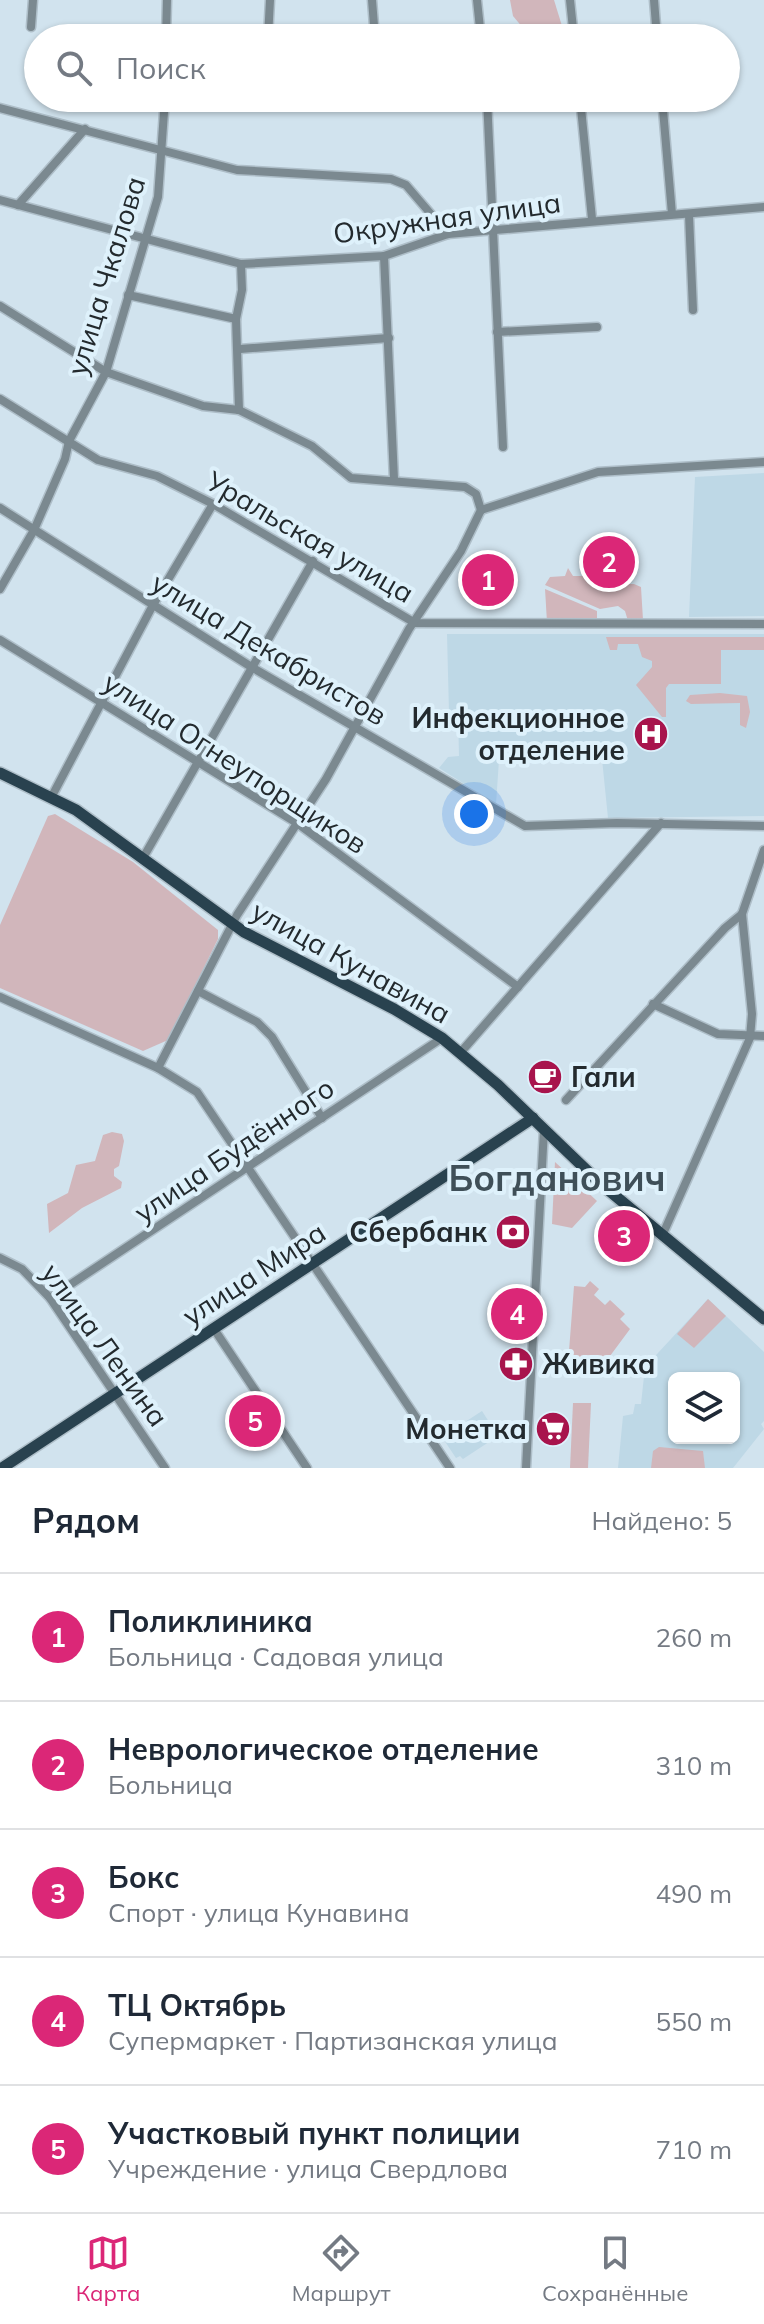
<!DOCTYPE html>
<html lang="ru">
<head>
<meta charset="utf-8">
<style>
	:root { --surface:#fff; --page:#f6f6f7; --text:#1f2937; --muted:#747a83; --line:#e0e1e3; --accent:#db2777 }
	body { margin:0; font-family:Mulish,sans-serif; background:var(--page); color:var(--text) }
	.controls { position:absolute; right:24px; bottom:24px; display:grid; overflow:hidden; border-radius:12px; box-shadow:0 2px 6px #0004 }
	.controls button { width:72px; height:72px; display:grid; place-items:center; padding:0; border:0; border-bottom:2px solid var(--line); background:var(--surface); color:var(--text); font:40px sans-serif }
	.you { position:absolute; left:474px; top:814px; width:28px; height:28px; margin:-20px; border:6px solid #fff; border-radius:50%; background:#1a73e8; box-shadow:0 0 0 12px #1a73e833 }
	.badge { display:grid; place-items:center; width:52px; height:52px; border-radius:50%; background:var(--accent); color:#fff; font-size:26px; font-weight:700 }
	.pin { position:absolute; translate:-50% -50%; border:4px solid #fff; box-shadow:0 2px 8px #0006 }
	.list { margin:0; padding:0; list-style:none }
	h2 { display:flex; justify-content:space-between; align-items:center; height:104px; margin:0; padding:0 32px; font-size:34px }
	h2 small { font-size:26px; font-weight:400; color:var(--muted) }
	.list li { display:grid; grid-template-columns:52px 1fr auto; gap:24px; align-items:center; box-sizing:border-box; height:128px; padding:0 32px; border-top:2px solid var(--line) }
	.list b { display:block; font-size:30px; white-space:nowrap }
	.list p { margin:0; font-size:26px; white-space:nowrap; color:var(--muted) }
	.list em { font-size:26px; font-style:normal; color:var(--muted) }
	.icon { flex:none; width:44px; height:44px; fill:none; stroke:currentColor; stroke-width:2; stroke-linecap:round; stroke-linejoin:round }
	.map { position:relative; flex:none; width:764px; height:1468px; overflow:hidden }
	.search { position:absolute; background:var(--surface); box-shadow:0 2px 6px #0004; left:24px; right:24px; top:24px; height:88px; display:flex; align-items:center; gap:20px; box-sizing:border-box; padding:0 28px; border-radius:44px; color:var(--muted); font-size:30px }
	.sheet { height:744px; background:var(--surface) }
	nav { display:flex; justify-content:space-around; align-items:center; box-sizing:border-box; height:112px; border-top:2px solid var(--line); background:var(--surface); font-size:22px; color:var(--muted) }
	nav a { display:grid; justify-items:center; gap:4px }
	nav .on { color:var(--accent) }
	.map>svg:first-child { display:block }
</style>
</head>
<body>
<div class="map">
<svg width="764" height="1468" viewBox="0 0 764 1468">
	<rect width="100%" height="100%" fill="#d1e3ee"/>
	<g fill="#bed8e6" fill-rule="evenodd">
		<polygon points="764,473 764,616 689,617 695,477"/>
		<polygon points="447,634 764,634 764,816 608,818 602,759 499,760 496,804 439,768 448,757 459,756 458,714 449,713"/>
		<path d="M708,1299L764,1352V1421L761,1424L764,1429L733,1468H618L623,1416L633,1414L635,1404H641L645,1367ZM674,1378H734V1438H674Z"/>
		<polygon points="482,1411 498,1436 463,1459 460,1456 456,1458 442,1437"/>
	</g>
	<g fill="#d1b6bb">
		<polygon points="510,0 554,0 562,26 560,38 529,35 513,16"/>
		<polygon points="592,564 603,569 601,574 587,575 593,584 634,584 641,587 643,620 628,621 625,611 618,606 600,609 545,585 550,577 565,576 568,568 573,576 585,576 582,568"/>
		<polygon points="545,589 597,611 597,622 547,622"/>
		<polygon points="606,637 764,637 764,650 721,650 721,684 669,684 666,688 666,717 662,717 636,685 652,667 652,661 642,657 638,644 618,644 617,650 610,650"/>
		<polygon points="720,693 747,696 750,712 746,728 740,725 740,703 691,704 686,701 690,695"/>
		<polygon points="55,814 133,862 218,930 218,939 168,1040 143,1051 0,988 0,925 48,816"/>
		<polygon points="112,1132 122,1134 124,1141 119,1166 114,1169 114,1176 122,1182 121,1188 82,1208 49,1233 47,1204 68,1193 76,1165 95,1161 103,1135"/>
		<polygon points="555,1162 597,1201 572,1228 552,1224"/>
		<polygon points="590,1281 599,1289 594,1295 605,1305 610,1300 625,1314 620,1319 630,1329 610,1356 608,1367 568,1364 574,1286 585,1287"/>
		<polygon points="708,1299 726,1316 694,1348 677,1334"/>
		<polygon points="573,1403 591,1403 588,1468 570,1468"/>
		<polygon points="659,1447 703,1451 705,1468 651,1468 653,1451"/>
	</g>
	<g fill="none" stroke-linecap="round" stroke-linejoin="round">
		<g stroke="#aebec8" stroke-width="11">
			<g id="minor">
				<polyline points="372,0 375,38"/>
				<polyline points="477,0 481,38"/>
				<polyline points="570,0 574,38"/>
				<polyline points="654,0 657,38"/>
				<polyline points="31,27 33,0"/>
				<polyline points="166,38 167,0"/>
				<polyline points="268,38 270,0"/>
				<polyline points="487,98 503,447"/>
				<polyline points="580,98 592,219"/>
				<polyline points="662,98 672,214"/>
				<polyline points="0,108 237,170 391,179 406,185 448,234"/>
				<polyline points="0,200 241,264 384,256 448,234 764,207"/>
				<polyline points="18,205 85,129"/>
				<polyline points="689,215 693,310"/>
				<polyline points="384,256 394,479"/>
				<polyline points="128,295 236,319"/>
				<polyline points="0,306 106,372 203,406 239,410 312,446 351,478 465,487 476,494 481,510"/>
				<polyline points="497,332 597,327"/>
				<polyline points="240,349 389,338"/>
				<polyline points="0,399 98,460 157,476 213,504 415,623 764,624"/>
				<polyline points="239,410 236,319 242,290 241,264"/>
				<polyline points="0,508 253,668 525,826 617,823 764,826"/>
				<polyline points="481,510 598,472 764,462"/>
				<polyline points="0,589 34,530 65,459 69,441 106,372 158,197 165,98"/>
				<polyline points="0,640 297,823 518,987"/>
				<polyline points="52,796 153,605 213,504"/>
				<polyline points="143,858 313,561"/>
				<polyline points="198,991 257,1022 272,1037 322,1118"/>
				<polyline points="0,997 158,1068 197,1092 450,1468"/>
				<polyline points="653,1004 718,1034 764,1036"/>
				<polyline points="461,1052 661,823"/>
				<polyline points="158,1068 237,915 326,779 409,629 461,551 481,510"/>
				<polyline points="566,1100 725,928 742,914 764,850"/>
				<polyline points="662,1236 750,1038 752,1014 742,914"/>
				<polyline points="0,1258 22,1269 50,1298 165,1468"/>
				<polyline points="50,1298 442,1038"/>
				<polyline points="214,1329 307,1468"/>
				<polyline points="526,1468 544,1129"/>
			</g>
		</g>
		<g stroke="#aebec8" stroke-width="14">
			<g id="major">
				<polyline points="0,773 76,810 244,932 394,1009 442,1038 498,1085 601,1184 764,1319"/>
				<polyline points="2,1468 533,1118"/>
			</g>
		</g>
		<use href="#minor" stroke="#7b8990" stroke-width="8"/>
		<use href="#major" stroke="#29424f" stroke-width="11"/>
	</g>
	<defs>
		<g id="hospital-disc" transform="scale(1.8)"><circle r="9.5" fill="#a8144c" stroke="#def1fb"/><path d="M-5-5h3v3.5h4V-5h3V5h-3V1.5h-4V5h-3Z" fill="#fff"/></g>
		<g id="cafe-disc" transform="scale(1.8)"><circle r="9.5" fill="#a8144c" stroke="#def1fb"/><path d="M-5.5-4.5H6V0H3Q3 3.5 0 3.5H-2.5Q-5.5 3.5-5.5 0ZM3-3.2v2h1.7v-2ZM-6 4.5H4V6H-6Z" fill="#fff"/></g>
		<g id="bank-disc" transform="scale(1.8)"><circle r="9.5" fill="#a8144c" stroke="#def1fb"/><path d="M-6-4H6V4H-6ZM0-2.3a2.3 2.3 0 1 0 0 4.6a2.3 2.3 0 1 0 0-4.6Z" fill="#fff"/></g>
		<g id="pharmacy-disc" transform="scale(1.8)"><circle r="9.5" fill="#a8144c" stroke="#def1fb"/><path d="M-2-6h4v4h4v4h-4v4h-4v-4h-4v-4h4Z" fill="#fff"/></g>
		<g id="supermarket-disc" transform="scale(1.8)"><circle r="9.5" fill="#a8144c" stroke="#def1fb"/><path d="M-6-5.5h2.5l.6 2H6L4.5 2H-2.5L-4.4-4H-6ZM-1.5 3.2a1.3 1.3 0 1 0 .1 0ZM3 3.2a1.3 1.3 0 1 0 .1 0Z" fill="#fff"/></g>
	</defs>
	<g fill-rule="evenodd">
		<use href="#hospital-disc" x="651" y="734"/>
		<use href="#cafe-disc" x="545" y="1077"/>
		<use href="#bank-disc" x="513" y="1232"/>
		<use href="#pharmacy-disc" x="516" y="1364"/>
		<use href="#supermarket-disc" x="553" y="1429"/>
	</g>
	<g text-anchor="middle" stroke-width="8" stroke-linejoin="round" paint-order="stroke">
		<g font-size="28" fill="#232a2e" stroke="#def1fb">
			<text transform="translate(447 218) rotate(-8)" y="10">Окружная улица</text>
			<text transform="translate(106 276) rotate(-73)" y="10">улица Чкалова</text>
			<text transform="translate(310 537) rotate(30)" y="10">Уральская улица</text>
			<text transform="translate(269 649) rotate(31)" y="10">улица Декабристов</text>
			<text transform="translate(235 763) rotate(33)" y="10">улица Огнеупорщиков</text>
			<text transform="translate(351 962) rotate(29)" y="10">улица Кунавина</text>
			<text transform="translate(234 1150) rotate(-34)" y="10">улица Будённого</text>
			<text transform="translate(254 1274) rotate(-33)" y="10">улица Мира</text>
			<text transform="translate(105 1345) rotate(54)" y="10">улица Ленина</text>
		</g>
		<g font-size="28" font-weight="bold" fill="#232a2e" stroke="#def1fb" text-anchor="end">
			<text x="625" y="728">Инфекционное<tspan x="625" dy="32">отделение</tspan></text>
			<text x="571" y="1087" text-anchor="start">Гали</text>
			<text x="487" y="1242">Сбербанк</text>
			<text x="542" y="1374" text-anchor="start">Живика</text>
			<text x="527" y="1439">Монетка</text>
		</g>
		<g font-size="36" font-weight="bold" fill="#3f4f58" stroke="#def1fb">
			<text x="557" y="1191">Богданович</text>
		</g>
	</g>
</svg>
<div class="controls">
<button><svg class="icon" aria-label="layers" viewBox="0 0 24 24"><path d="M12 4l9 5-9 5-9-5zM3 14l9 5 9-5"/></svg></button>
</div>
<div class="you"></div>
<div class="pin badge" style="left:488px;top:580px">1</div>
<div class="pin badge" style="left:609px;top:562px">2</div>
<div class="pin badge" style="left:624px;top:1236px">3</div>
<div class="pin badge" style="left:517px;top:1314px">4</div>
<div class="pin badge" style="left:255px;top:1421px">5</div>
<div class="search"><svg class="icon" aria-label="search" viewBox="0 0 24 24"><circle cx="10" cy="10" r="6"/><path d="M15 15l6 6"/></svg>Поиск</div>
</div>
<section class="sheet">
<h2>Рядом<small>Найдено: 5</small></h2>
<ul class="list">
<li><span class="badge">1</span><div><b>Поликлиника</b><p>Больница · Садовая улица</p></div><em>260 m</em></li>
<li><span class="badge">2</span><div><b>Неврологическое отделение</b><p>Больница</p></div><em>310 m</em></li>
<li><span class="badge">3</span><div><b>Бокс</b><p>Спорт · улица Кунавина</p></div><em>490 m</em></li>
<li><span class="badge">4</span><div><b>ТЦ Октябрь</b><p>Супермаркет · Партизанская улица</p></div><em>550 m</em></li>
<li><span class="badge">5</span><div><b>Участковый пункт полиции</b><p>Учреждение · улица Свердлова</p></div><em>710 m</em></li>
</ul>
</section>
<nav>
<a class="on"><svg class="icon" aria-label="map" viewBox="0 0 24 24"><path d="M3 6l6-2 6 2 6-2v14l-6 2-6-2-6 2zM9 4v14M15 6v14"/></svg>Карта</a>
<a><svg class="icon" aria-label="directions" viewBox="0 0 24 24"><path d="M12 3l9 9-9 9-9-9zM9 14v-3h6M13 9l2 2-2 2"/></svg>Маршрут</a>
<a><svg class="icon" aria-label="saved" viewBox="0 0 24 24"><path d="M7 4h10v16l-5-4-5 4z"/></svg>Сохранённые</a>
</nav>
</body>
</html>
